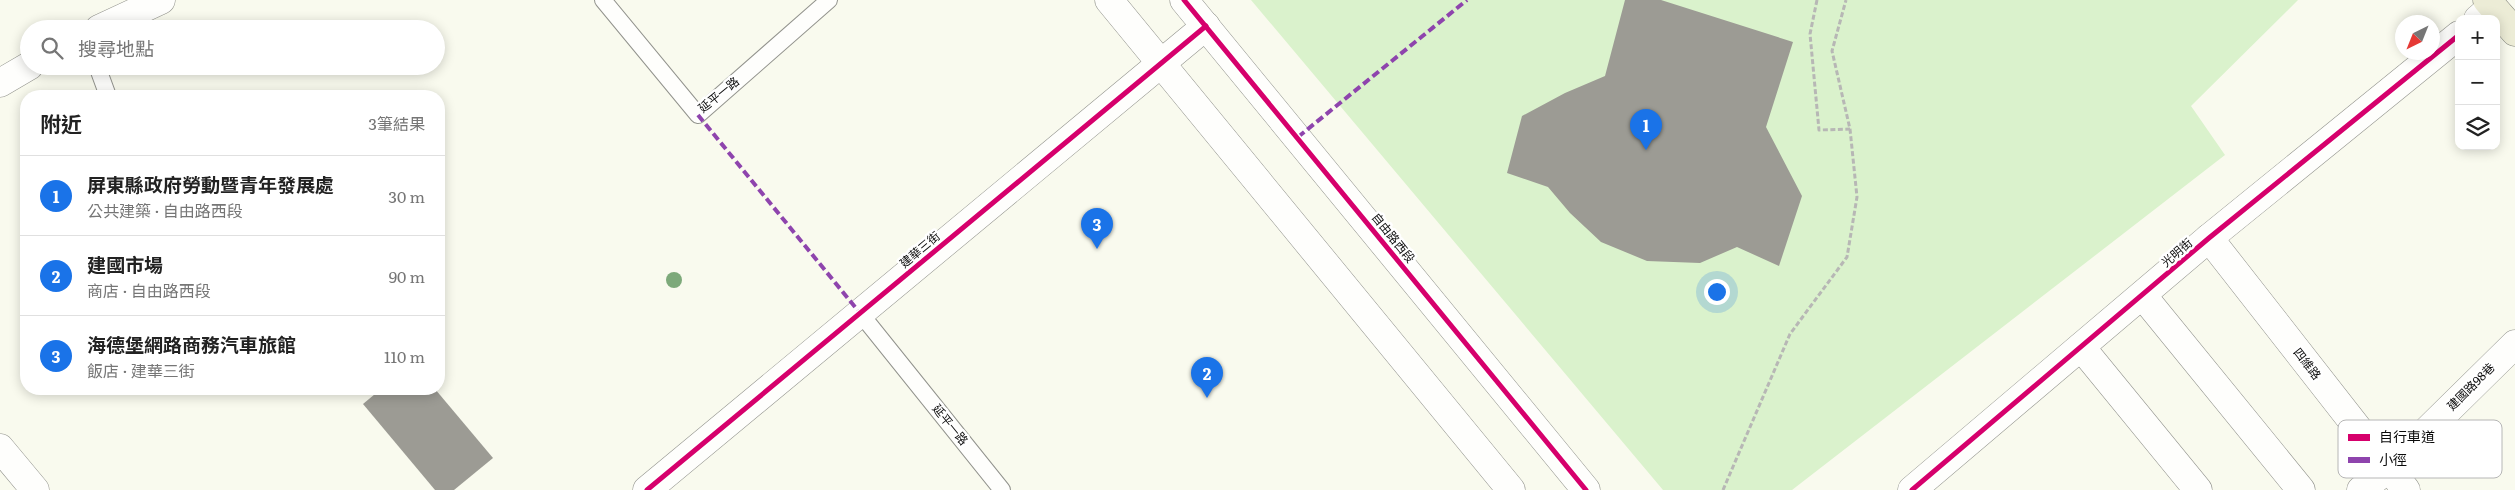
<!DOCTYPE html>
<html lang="zh-TW">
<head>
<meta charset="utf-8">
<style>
	:root { --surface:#fff; --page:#f6f6f6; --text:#222; --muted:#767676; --line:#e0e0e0; --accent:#1a73e8 }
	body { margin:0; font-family:Literata,"Noto Sans TC",serif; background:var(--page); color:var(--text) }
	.controls { position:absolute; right:15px; top:15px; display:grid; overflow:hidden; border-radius:10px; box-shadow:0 2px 12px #0003 }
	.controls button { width:45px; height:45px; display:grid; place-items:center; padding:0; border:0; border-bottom:1px solid var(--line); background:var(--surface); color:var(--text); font:25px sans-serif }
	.compass { position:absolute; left:2395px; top:15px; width:45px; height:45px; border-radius:50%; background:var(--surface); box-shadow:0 2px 12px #0003; rotate:223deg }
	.you { position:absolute; left:1716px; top:291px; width:18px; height:18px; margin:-12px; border:4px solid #fff; border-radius:50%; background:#1a73e8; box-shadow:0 0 0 8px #1a73e833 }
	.badge { display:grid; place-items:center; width:32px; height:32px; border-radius:50%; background:var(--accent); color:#fff; font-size:16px; font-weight:700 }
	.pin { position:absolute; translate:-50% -41px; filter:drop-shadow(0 1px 2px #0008) }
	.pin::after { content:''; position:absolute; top:26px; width:18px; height:15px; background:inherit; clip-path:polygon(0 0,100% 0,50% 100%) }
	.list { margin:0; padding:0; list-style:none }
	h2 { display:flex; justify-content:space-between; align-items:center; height:65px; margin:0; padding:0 20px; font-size:21px }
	h2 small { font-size:16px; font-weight:400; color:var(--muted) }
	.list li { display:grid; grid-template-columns:32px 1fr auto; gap:15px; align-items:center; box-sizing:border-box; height:80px; padding:0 20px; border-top:1px solid var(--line) }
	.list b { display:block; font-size:19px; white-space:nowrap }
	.list p { margin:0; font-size:16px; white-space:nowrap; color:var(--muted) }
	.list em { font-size:16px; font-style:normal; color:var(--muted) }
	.icon { flex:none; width:28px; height:28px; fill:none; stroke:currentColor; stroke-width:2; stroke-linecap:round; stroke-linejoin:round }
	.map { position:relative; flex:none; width:2515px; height:490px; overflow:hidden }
	.search { position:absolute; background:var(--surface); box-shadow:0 2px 12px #0003; left:20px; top:20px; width:425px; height:55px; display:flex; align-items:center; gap:12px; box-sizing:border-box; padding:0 18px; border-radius:28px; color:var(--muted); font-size:19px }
	.panel { position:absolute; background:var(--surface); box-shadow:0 2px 12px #0003; left:20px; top:90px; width:425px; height:305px; border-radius:20px }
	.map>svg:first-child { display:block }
</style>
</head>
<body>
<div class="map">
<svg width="2515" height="490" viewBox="0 0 2515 490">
	<rect width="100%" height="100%" fill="#f9faee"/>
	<polygon fill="#daf2cc" points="1251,0 2298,0 2191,106 2225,155 1792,490 1663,490"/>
	<g fill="#9c9b94">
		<polygon points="1625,0 1661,0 1793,42 1766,127 1802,196 1779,266 1737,247 1700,263 1647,261 1601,242 1570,213 1548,187 1507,173 1522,116 1565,93 1605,76"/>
		<polygon points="381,389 435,389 493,458 454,490 435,490 363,404"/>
	</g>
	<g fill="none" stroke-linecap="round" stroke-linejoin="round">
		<g stroke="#92938d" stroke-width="18">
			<g id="service">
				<polyline points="603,0 698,115 829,0"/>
				<polyline points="97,66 108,96"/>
				<polyline points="860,313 1002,490"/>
			</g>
		</g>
		<g stroke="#92938d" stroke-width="29">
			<g id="minor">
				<polyline points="1109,0 1511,490"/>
				<polyline points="1184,0 1586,490"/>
				<polyline points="2478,19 2492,7"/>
				<polyline points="99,29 161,0"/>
				<polyline points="0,83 29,66"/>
				<polyline points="2209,238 2406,490"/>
				<polyline points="2143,296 2301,490"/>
				<polyline points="2081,347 2198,490"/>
				<polyline points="0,448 35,490"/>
				<polyline points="647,490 1206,26"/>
				<polyline points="1912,490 2209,238 2459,35"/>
				<polyline points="2361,490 2388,469 2515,344"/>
			</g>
		</g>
		<g stroke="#7f807a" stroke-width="29">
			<polyline id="primary" points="2487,0 2515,32"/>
		</g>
		<g stroke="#b7b7b5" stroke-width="3" stroke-dasharray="5 2.5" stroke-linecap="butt">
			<polyline points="1817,0 1810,34 1819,130 1850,129"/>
			<polyline points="1723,490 1790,334 1847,257 1857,197 1850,129 1832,51 1846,0"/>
		</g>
		<use href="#service" stroke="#fefefc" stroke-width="16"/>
		<use href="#minor" stroke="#fefefc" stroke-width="28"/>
		<use href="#primary" stroke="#ececd6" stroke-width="28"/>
		<g stroke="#8e44ad" stroke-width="4" stroke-dasharray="8 4" stroke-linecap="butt">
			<polyline points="698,115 860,313"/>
			<polyline points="1298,137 1467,0"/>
		</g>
		<g stroke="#fff" stroke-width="8">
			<g id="cycleway">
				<polyline points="1184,0 1586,490"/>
				<polyline points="647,490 1206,26"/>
				<polyline points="1912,490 2209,238 2459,35"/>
			</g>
		</g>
		<use href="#cycleway" stroke="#d6006c" stroke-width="5"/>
	</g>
	<circle fill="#7da97a" cx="674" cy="280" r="8"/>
	<g text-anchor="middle" stroke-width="5" stroke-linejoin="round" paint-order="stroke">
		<g font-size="12" fill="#0b0b0b" stroke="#fff">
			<text transform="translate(719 95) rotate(-39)" y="4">延平一路</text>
			<text transform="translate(1393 238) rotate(51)" y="4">自由路西段</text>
			<text transform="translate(920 250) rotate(-40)" y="4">建華三街</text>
			<text transform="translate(2177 253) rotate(-41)" y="4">光明街</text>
			<text transform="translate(2307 364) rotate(52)" y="4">四維路</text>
			<text transform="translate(2471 387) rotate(-45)" y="4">建國路98巷</text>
			<text transform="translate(950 425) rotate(51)" y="4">延平一路</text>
		</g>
	</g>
	<rect x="2338" y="420" width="164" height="58" rx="8" fill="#fff" stroke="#b6b6b6" stroke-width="1"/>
	<rect x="2348" y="434" width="22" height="7" fill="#d6006c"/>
	<rect x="2348" y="457" width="22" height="6" fill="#8e44ad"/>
	<g font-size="14" fill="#0b0b0b">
		<text x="2379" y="442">自行車道</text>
		<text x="2379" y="465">小徑</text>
	</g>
</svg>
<div class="controls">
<button>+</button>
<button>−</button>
<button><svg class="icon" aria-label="layers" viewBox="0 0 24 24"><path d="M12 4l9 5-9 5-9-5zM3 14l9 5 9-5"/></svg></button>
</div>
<svg class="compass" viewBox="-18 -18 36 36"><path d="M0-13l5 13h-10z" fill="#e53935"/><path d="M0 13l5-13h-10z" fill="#767676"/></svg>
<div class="you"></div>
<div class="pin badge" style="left:1646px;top:150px">1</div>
<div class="pin badge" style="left:1207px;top:398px">2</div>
<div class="pin badge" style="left:1097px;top:249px">3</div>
<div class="search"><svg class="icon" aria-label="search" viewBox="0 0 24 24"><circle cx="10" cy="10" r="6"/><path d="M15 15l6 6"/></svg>搜尋地點</div>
<section class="panel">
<h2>附近<small>3筆結果</small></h2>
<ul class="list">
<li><span class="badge">1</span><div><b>屏東縣政府勞動暨青年發展處</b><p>公共建築 · 自由路西段</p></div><em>30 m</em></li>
<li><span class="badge">2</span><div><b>建國市場</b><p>商店 · 自由路西段</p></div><em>90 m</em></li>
<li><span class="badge">3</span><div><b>海德堡網路商務汽車旅館</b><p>飯店 · 建華三街</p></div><em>110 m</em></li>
</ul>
</section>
</div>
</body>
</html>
